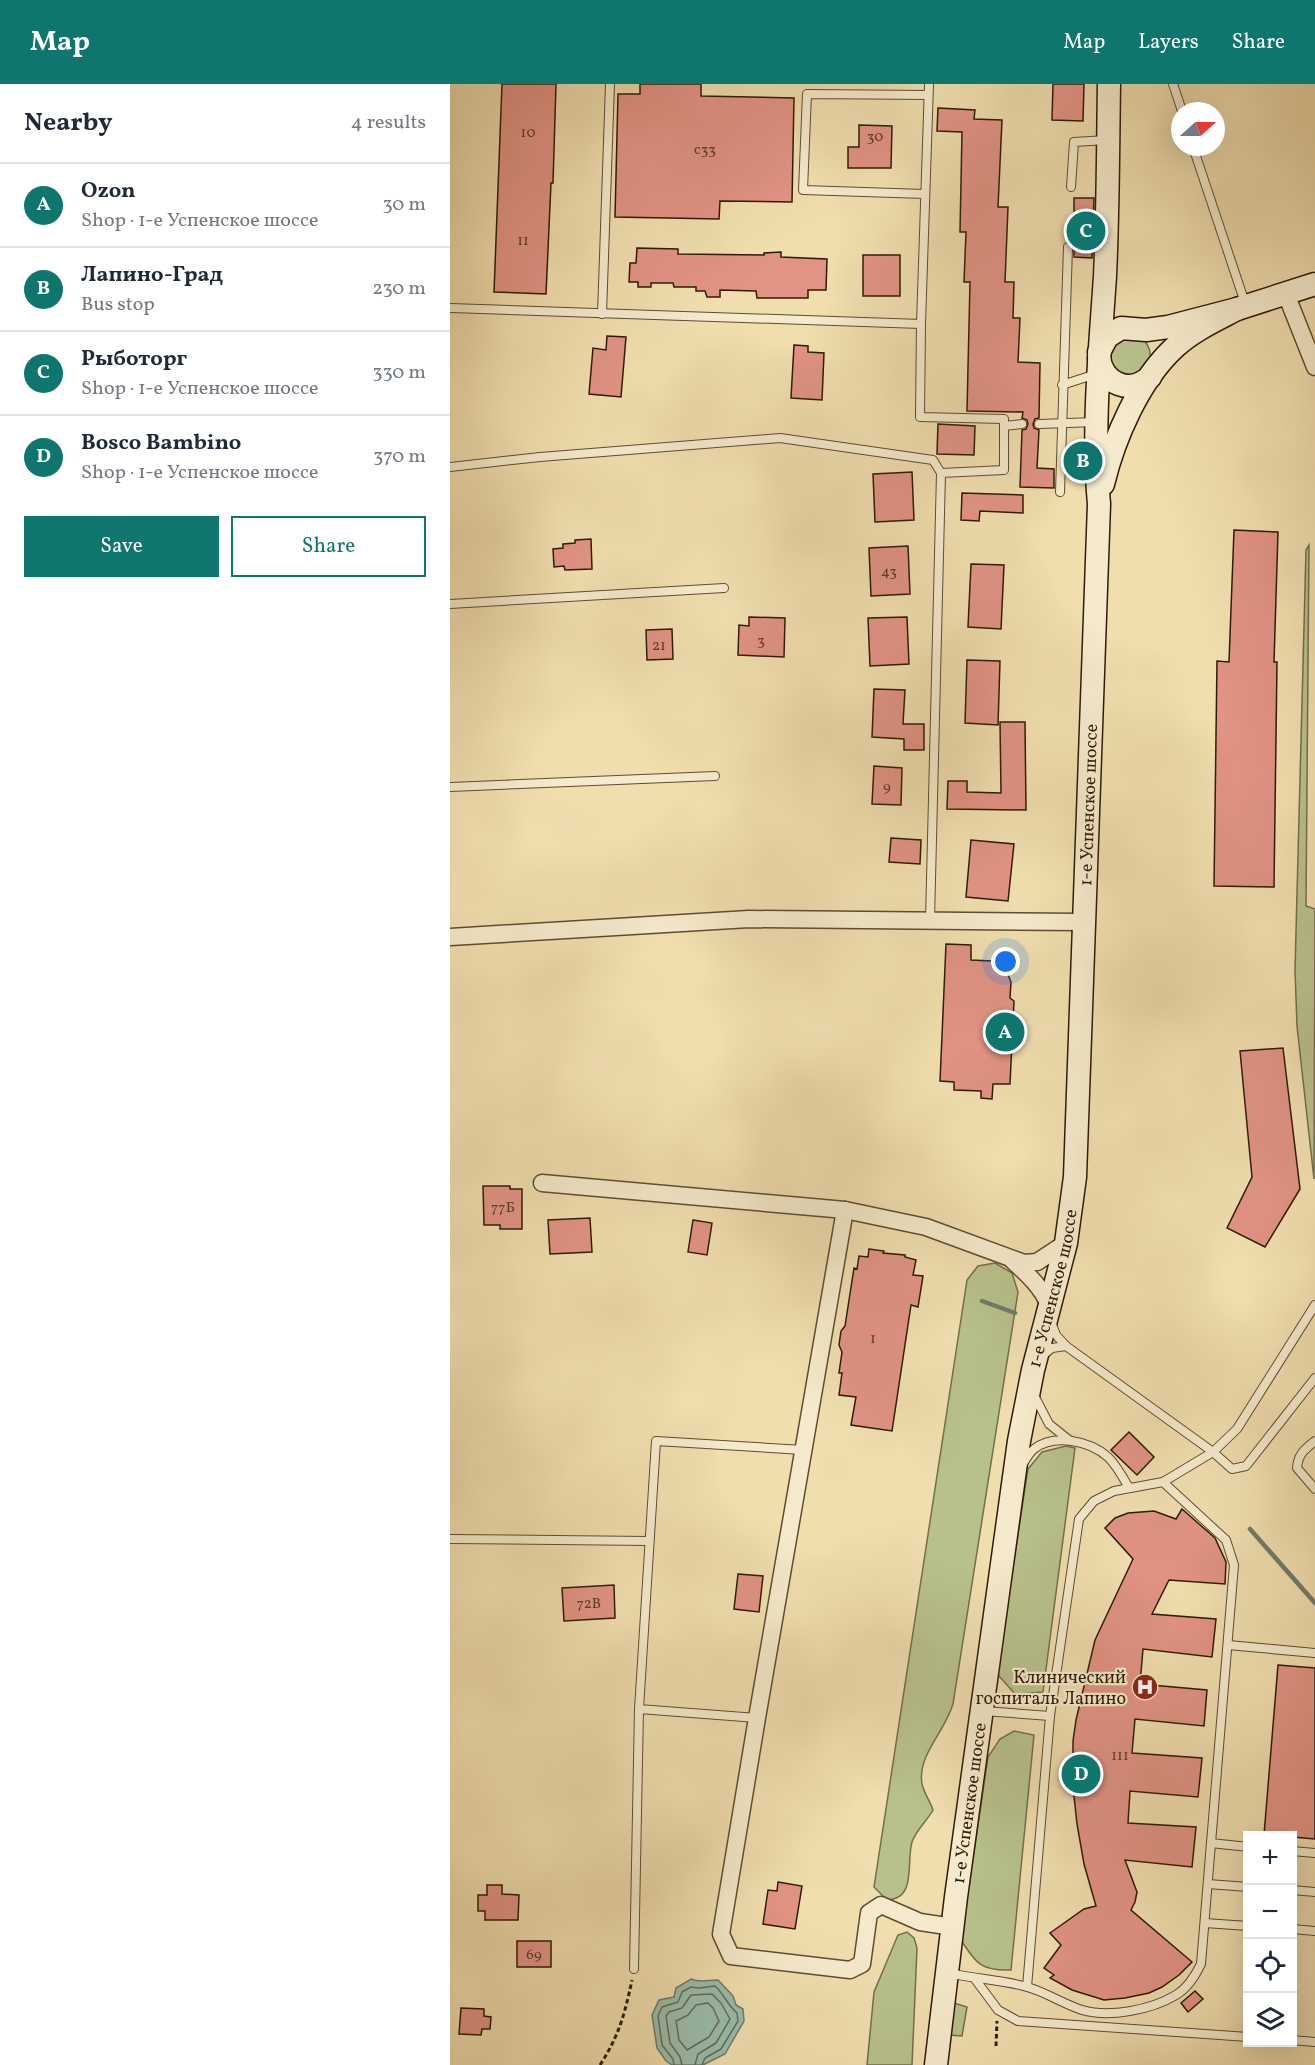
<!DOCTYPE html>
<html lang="en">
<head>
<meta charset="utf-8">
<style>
	:root { --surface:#fff; --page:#f2f2f3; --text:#1f2937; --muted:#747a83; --line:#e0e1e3; --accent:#0f766e }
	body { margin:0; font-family:Vollkorn,serif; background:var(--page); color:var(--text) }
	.controls { position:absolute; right:18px; bottom:18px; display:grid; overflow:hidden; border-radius:0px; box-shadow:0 6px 24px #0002 }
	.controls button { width:54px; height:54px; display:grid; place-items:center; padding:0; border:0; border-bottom:2px solid var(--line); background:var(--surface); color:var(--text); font:30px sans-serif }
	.compass { position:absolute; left:721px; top:18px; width:54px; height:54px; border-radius:50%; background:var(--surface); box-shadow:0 6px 24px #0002; rotate:69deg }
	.you { position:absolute; left:556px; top:878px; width:21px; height:21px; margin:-15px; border:4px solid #fff; border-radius:50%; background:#1a73e8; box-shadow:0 0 0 9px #1a73e833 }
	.badge { display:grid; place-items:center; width:39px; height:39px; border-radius:50%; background:var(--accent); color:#fff; font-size:20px; font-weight:700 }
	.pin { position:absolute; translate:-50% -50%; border:3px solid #fff; box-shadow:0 2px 6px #0006 }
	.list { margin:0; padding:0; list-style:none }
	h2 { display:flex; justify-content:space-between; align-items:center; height:78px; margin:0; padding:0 24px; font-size:26px }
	h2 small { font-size:20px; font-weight:400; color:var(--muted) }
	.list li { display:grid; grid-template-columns:39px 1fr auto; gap:18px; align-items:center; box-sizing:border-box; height:84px; padding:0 24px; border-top:2px solid var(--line) }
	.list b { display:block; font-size:22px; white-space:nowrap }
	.list p { margin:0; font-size:20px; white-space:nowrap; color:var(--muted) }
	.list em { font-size:20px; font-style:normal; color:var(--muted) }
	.actions { display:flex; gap:12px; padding:18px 24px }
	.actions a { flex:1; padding:14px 0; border:2px solid var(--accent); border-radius:0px; text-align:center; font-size:21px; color:var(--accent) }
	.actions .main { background:var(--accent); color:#fff }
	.icon { flex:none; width:33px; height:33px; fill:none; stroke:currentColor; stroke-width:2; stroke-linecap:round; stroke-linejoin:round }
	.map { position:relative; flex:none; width:865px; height:1981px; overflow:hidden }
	header { display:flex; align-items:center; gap:36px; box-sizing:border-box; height:84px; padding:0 30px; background:var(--accent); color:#fff }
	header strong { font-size:28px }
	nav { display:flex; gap:33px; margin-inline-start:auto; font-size:21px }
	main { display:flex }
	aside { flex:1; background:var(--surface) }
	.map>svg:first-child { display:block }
</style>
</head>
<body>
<header>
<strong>Map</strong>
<nav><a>Map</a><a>Layers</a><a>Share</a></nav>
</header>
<main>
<aside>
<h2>Nearby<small>4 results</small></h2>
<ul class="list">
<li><span class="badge">A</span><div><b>Ozon</b><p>Shop · 1-е Успенское шоссе</p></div><em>30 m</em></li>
<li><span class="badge">B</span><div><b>Лапино-Град</b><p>Bus stop</p></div><em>230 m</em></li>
<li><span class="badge">C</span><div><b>Рыботорг</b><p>Shop · 1-е Успенское шоссе</p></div><em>330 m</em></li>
<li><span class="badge">D</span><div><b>Bosco Bambino</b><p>Shop · 1-е Успенское шоссе</p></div><em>370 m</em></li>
</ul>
<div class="actions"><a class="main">Save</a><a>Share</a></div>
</aside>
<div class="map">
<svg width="865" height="1981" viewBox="0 0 865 1981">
	<rect width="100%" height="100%" fill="#f0deaf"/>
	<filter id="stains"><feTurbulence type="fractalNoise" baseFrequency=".00333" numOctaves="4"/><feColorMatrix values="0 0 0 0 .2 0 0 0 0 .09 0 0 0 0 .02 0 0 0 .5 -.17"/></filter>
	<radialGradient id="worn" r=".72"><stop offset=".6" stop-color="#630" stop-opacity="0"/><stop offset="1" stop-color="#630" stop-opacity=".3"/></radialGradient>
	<g fill="#b8c18b" stroke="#746e49" stroke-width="1.5">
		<path d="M665,254L694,256C704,268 700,276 695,289L666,293L656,265Z"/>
		<polygon points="859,461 856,822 865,825 864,1095 847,942 845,886 856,466"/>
		<path d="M545,1179L562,1189L568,1208L503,1620C495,1648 467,1671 472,1700C474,1709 480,1717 483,1726C477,1737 466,1746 462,1758C456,1779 467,1815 437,1816L424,1803L517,1196L528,1182Z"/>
		<polygon points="616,1362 625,1364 593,1608 565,1610 548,1591 549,1573 578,1385 592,1368"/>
		<path d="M564,1647L584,1651L561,1886C532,1887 526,1880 511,1856L538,1673L550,1655Z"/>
		<polygon points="457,1848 464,1854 467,1864 462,1981 417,1981 424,1908 448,1851"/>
		<polygon points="501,1918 517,1923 512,1952 499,1951"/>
	</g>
	<path fill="#9abcab" stroke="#6f7c69" stroke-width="1.5" d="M241,1895C250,1899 258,1896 268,1896L283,1912L286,1921L293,1925L294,1937L275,1970L253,1981H222L216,1977L207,1964L202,1931L209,1916L224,1913L226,1904Z"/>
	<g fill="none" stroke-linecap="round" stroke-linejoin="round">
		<g stroke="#646c59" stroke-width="1.5">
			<polygon points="258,1919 263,1924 269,1937 259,1953 237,1966 229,1956 226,1937 238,1931 246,1921"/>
			<path d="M224,1981L223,1975L212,1961L208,1932L212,1923L228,1918L232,1908L241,1903L249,1904L265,1902C274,1910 278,1922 287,1929L288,1937L271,1965L255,1974L252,1981"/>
			<polyline points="232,1981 230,1973 220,1959 216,1932 219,1928 232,1924 241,1911 262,1910 271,1919 280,1935 266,1959 248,1970 245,1981"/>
		</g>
		<g stroke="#6f7c69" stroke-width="4.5">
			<polyline points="532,1217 565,1229"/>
			<polyline points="800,1445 865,1519"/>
		</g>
	</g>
	<g fill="#e19384" stroke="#2f1b07" stroke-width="1.5">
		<polygon points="52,0 106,0 103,99 101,99 96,210 44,208"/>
		<polygon points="190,0 251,0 251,12 344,14 342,118 270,117 269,135 165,133 168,10 190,10"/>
		<polygon points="603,0 634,0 633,37 602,36"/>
		<polygon points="488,24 525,26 524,35 552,36 548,123 558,123 555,198 564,198 563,234 570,234 568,278 590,279 589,334 585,335 583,340 584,344 589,346 587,384 604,385 604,404 570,403 572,346 576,345 578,340 577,336 572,334 573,328 517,327 520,198 514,198 516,148 510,148 512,48 487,47"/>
		<polygon points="409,41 442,42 441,84 398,84 398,63 409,63"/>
		<polygon points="624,114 644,114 642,174 624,173"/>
		<polygon points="187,164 228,165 228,170 314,171 314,169 331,168 331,173 377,175 376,206 358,206 358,214 307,214 306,207 270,206 270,213 257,213 255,207 246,207 246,203 224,203 223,199 201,199 201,203 188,203 188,198 179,198 180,179 186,179"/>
		<rect x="413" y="171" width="37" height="41"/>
		<polygon points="157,252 176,253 171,313 139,310 143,264 156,266"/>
		<polygon points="344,261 358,262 358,268 374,269 372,316 341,314"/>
		<polygon points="488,340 525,342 524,371 487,370"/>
		<polygon points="462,388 464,436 425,438 423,390"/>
		<polygon points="512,409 573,411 573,429 530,427 529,437 511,436"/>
		<polygon points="784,446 828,448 824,578 827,578 824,803 764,802 767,577 779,578"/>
		<polygon points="141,455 142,485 115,486 114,482 104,483 103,465 113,464 113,460 125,459 125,456"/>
		<polygon points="458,462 460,510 421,512 419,464"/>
		<polygon points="521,480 554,481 551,545 518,543"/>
		<polygon points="299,533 335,534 334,573 288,571 289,541 299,542"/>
		<polygon points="457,533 459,580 420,582 418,534"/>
		<polygon points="222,545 223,575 197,576 196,546"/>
		<polygon points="517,576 550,577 548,641 515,639"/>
		<polygon points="424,605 455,606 453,640 474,640 474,666 454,666 454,655 422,653"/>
		<polygon points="550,638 575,638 576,726 497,725 498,697 517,697 517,708 551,709"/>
		<polygon points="424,682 452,684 451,721 422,720"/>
		<polygon points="441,754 471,756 470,780 439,778"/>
		<polygon points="521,756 564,760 558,817 516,813"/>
		<polygon points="496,860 521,861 521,876 542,877 550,880 557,888 561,898 560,914 564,917 560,1000 543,1000 542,1015 531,1014 531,1007 504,1006 504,998 490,997"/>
		<polygon points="833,964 850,1105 815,1163 777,1144 802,1093 790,967"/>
		<polygon points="33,1102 60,1102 60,1105 72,1105 72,1145 50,1145 50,1141 34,1141"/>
		<polygon points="140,1134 142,1168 100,1170 98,1136"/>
		<polygon points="243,1136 262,1139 257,1171 238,1168"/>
		<polygon points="419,1165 434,1167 433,1169 455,1171 455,1173 466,1176 463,1191 473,1192 468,1223 461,1221 442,1347 401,1341 406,1313 389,1311 392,1289 389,1289 392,1268 389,1261 391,1247 395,1242 404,1184 407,1185 409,1172 418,1173"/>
		<polygon points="679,1348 704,1373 687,1391 661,1366"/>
		<polygon points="732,1425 765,1454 776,1478 775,1500 719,1496 702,1530 766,1535 762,1573 693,1565 690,1600 757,1606 754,1642 685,1635 682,1669 752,1674 748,1713 680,1707 678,1739 746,1743 742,1783 675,1776 687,1808 685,1818 681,1826 742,1878 729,1891 712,1903 699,1909 675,1914 654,1916 622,1906 600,1894 604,1891 594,1884 611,1861 600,1849 634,1825 646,1822 634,1780 627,1740 623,1703 623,1657 626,1636 645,1556 683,1475 655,1444 665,1434 678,1429 704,1427 726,1435"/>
		<polygon points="288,1490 313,1492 309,1528 284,1525"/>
		<polygon points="164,1501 165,1534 114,1537 112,1504"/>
		<polygon points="828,1581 865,1584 865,1755 843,1753 843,1752 814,1751"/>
		<polygon points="328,1798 352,1802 345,1845 313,1840 318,1806 327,1807"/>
		<polygon points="37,1801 52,1801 52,1810 69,1811 68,1836 35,1836 35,1827 28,1827 28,1811 37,1811"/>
		<rect x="67" y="1857" width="34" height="26"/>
		<polygon points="745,1907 753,1915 738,1928 731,1919"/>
		<polygon points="11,1924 34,1925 34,1932 41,1933 40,1945 32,1945 31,1951 9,1950"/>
	</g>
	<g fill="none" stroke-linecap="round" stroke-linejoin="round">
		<g stroke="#5f4c31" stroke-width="10">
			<g id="lane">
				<polyline points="723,0 732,27"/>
				<polyline points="743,63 796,222"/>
				<polyline points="621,103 624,58 657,56"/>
				<polyline points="475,110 353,106 357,10 478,11"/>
				<polyline points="0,224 471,240 479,0"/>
				<polyline points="152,230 160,0"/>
				<polyline points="471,240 470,333 554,335 554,386 491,389 480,836"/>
				<polyline points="612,301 646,290"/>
				<polyline points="589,340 646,338"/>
				<polyline points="554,342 572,340"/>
				<polyline points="0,383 90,373 330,354 483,376 491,389"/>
				<polyline points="610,408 618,163"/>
				<polyline points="0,520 274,504"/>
				<polyline points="0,703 265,692"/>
				<polyline points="601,1238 606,1251 616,1262 763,1368 782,1385 796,1382 865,1294"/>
				<polyline points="592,1272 602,1264 616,1262"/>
				<polyline points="585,1313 599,1340 619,1356"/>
				<path d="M865,1357C855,1365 848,1370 847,1384L865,1405"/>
				<path d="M573,1380C576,1375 579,1369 584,1365C604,1349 640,1357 658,1373C667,1382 673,1393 679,1404"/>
				<polyline points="713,1398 763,1368 787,1345 865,1221"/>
				<polyline points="0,1455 199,1457"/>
				<polyline points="778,1561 865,1569"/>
				<polyline points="534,1627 600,1632"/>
				<polyline points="307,1634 189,1625 206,1357 353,1366"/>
				<polyline points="761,1759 798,1763"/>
				<polyline points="842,1767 865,1769"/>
				<polyline points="758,1800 798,1803"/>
				<polyline points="842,1806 865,1808"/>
				<polyline points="755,1839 798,1842"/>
				<polyline points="842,1845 865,1847"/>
				<polyline points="184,1885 189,1625"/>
				<path d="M499,1889C524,1895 554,1896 577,1903C596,1908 613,1920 632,1926C659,1934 701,1926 726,1911C738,1904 745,1892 751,1880L784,1481L776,1456L713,1398L664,1407L644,1417L629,1435L600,1632L577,1903"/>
				<polyline points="525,1895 548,1926 568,1937 798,1953"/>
				<polyline points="842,1956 865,1958"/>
			</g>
		</g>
		<g stroke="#5f4c31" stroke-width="19">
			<g id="street">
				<polyline points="836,210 865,283"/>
				<polyline points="0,853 299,835 634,838"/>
				<polyline points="92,1099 395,1126 476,1143 574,1179 587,1178 616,1159"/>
				<polyline points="395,1126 307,1634 271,1850 281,1872 400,1886 412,1880 419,1829 431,1821 470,1838 503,1843"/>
				<path d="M562,1176C577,1190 591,1202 599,1221"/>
			</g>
		</g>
		<g stroke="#2f1b07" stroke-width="25">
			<g id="secondary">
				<polyline points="649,268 657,253 671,244 696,246 718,243 787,225 865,200"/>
				<path d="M649,274C653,300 680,311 700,293"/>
				<path d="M653,400C664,354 689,296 725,263C742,247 766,236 787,225"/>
				<path id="s1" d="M486,1981L506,1813L569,1357L583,1286L616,1159L625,1093L649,420C642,344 650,268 655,192C658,128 658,64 659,0"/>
			</g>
		</g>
		<g stroke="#2f1b07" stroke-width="3" stroke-dasharray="4.5 3" stroke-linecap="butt">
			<polyline points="546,1962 547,1937"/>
			<path d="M150,1981C169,1952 175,1929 182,1896"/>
		</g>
		<use href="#lane" stroke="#f5eacb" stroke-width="8"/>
		<use href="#street" stroke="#f5eacb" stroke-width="16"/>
		<use href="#secondary" stroke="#f5eacb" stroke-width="22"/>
	</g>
	<defs>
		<g id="hospital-disc" transform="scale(1.35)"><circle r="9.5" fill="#8f2418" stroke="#f5eacb"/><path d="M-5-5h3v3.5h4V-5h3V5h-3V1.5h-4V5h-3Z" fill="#fff"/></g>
	</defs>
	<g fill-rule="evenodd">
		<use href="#hospital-disc" x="695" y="1603"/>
	</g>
	<g text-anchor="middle" stroke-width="4.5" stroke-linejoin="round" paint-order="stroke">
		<g font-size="15" fill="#5c3926">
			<text x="78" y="53">10</text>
			<text x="425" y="57">30</text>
			<text x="255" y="70">с33</text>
			<text x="73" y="161">11</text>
			<text x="439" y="492">43</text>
			<text x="311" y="561">3</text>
			<text x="209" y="566">21</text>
			<text x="437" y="707">9</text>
			<text x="53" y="1128">77Б</text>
			<text x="423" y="1259">1</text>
			<text x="139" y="1524">72В</text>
			<text x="670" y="1676">111</text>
			<text x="84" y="1875">69</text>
		</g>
		<g font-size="18" fill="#2f1b07" stroke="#f5eacb">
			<text dy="6" stroke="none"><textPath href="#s1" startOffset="1272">1-е Успенское шоссе</textPath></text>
			<text dy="6" stroke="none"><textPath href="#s1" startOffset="786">1-е Успенское шоссе</textPath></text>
			<text dy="6" stroke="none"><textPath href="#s1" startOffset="264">1-е Успенское шоссе</textPath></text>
		</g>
		<g font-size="18" fill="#2f1b07" stroke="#f5eacb" text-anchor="end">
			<text x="676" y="1599">Клинический<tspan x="676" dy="21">госпиталь Лапино</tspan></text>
		</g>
	</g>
	<rect width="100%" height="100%" filter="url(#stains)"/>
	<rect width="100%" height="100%" fill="url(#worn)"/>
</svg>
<div class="controls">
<button>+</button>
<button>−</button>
<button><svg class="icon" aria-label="locate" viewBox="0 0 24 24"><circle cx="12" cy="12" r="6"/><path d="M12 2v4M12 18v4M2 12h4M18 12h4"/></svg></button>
<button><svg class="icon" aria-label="layers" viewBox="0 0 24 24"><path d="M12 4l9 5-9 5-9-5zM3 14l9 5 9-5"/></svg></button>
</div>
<svg class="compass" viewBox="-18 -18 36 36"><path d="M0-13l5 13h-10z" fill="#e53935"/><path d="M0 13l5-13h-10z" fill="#747a83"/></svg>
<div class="you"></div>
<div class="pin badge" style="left:555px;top:948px">A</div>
<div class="pin badge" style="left:633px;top:377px">B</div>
<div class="pin badge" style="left:636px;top:147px">C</div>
<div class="pin badge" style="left:631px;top:1690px">D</div>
</div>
</main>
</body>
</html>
